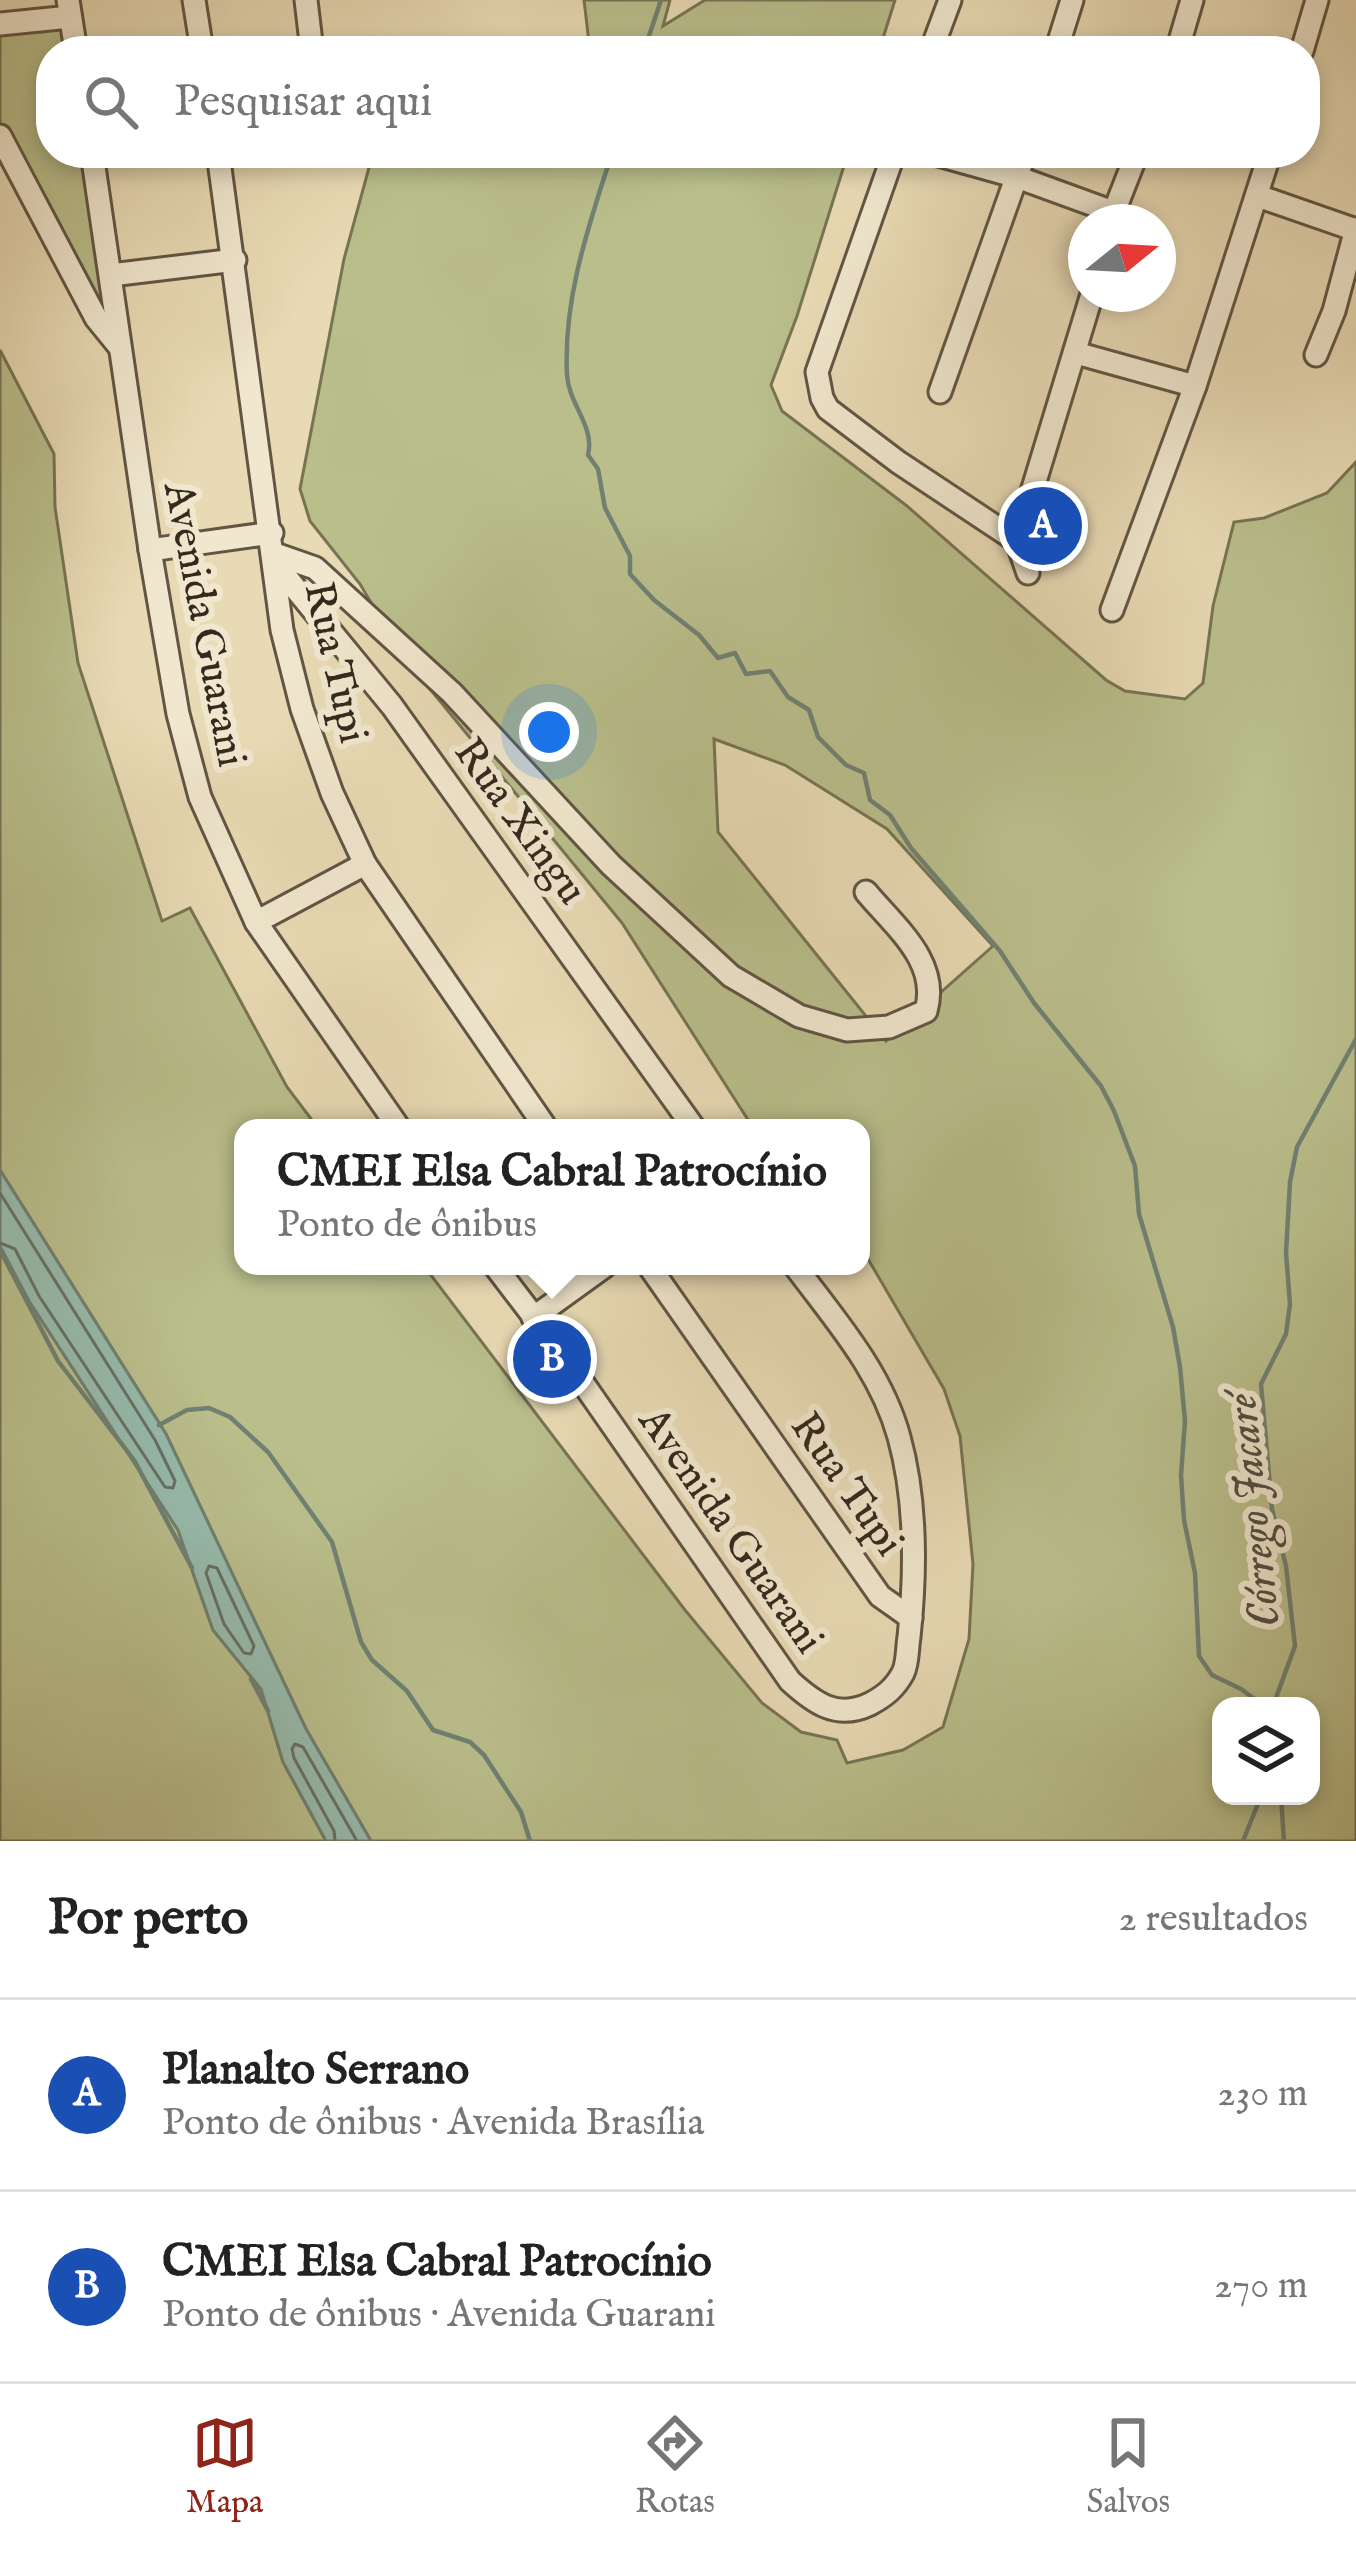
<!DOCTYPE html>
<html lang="pt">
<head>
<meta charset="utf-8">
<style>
	:root { --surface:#fff; --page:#f6f6f6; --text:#222; --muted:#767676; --line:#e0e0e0; --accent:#8f2418 }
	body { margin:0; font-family:"IM FELL English",serif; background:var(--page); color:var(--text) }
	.controls { position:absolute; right:36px; bottom:36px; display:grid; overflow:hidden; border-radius:24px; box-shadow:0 6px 18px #0003 }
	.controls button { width:108px; height:108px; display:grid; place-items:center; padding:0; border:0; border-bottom:3px solid var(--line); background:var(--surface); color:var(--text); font:60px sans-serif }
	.compass { position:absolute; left:1068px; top:204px; width:108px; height:108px; border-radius:50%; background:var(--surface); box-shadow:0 6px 18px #0003; rotate:72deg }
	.you { position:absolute; left:549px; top:732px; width:42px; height:42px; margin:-30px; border:9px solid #fff; border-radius:50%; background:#1a73e8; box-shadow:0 0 0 18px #1a73e833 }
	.badge { display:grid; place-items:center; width:78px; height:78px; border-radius:50%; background:var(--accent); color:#fff; font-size:39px; font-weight:700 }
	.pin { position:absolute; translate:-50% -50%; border:6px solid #fff; box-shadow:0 3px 12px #0006 }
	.popup { position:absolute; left:234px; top:1119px; width:636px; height:156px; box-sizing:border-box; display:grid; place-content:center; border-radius:24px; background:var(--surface); filter:drop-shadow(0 3px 9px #0005); font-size:39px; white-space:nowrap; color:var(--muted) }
	.popup b { font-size:45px; color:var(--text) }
	.popup::after { content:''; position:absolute; left:50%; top:100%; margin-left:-24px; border:24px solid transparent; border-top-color:var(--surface) }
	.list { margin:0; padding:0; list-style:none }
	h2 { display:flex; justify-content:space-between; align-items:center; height:156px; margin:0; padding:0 48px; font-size:51px }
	h2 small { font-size:39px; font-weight:400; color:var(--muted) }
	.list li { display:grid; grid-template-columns:78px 1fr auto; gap:36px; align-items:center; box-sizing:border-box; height:192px; padding:0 48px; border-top:3px solid var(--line) }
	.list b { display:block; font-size:45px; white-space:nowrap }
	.list p { margin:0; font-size:39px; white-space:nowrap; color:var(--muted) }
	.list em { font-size:39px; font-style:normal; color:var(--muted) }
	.icon { flex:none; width:66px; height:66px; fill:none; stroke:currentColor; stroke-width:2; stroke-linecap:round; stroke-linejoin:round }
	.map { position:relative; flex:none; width:1356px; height:1841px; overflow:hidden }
	.search { position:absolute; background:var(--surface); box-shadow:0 6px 18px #0003; left:36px; right:36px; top:36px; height:132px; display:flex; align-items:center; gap:30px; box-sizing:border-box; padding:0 42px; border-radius:48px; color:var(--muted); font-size:45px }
	.sheet { height:540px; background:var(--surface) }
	nav { display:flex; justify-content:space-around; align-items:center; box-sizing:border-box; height:168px; border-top:3px solid var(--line); background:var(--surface); font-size:33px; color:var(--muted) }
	nav a { display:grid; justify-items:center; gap:6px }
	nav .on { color:var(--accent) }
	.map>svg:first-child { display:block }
</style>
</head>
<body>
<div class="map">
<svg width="1356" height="1841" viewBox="0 0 1356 1841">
	<rect width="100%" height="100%" fill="#e8dab4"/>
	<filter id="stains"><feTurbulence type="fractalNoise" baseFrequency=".00167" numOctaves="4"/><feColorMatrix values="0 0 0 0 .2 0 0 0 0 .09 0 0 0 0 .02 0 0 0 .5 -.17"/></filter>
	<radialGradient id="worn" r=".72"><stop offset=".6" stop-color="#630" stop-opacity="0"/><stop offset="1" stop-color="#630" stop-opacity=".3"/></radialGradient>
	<g fill="#b9be8b" stroke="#777454" stroke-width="3" fill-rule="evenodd">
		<polygon points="584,0 670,0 663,26 705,0 895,0 879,51 590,51"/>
		<polygon points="65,22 69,51 51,51 51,153 84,153 106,302 99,305 0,124 0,31"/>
		<path d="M373,153H848L797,316L771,385L782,411L907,506L1106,680L1125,691L1185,699L1203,683L1213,606L1234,522L1264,518L1327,493L1356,462V1841H371L306,1729L166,1434L0,1170V350L54,454L55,507L78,663L162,921L190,908L287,1087L318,1128H243V1266H424L685,1610L762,1703L801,1732L837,1740L847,1763L903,1750L943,1727L969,1639L973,1564L960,1436L944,1389L861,1247V1128L752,1126L622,923L402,655L360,584L310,521L300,489L344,259ZM714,739L785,765L887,829L993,946L886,1041L718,832ZM1221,1706H1311V1796H1221Z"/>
		<polygon points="0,1246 29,1301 178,1530 213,1630 261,1689 283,1762 326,1841 0,1841"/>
	</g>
	<polygon fill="#97bbac" stroke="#708173" stroke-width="3" points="0,1170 166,1434 306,1729 371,1841 326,1841 283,1762 261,1689 213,1630 178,1530 29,1301 0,1246"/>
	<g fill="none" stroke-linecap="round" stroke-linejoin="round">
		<g stroke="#667265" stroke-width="3">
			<polyline points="0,1193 155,1440 175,1481 173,1488 165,1487 39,1296 15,1249 0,1243"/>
			<polygon points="209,1566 217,1568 254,1646 251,1654 244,1653 224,1624 206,1573"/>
			<polyline points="335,1841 334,1831 294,1758 292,1749 295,1744 303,1747 357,1841"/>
		</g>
		<g stroke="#708173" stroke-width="4.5">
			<polyline points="644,51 661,0"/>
			<path d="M612,153C589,225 563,298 567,375C569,405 595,426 588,455L598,469L605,508L630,556V574L654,600L699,635L718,658L735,653L746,674L770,671L788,697L809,710L818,737L846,765L864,773L870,800L890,815L911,848L1000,951L1034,1003L1101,1086L1114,1111L1135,1166L1139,1214L1173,1327L1180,1367L1185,1421L1181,1475L1184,1520L1195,1573L1199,1656L1212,1675L1241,1689L1264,1706"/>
			<polyline points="0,1250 58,1361 134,1460 192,1568"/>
			<polyline points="159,1425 187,1410 209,1408 230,1417 268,1452 332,1542 361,1642 372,1660 407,1691 433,1730 470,1742 484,1755 521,1812 530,1841"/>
			<polyline points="251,1679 268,1711"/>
			<polyline points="1273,1706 1295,1646 1286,1566 1272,1509 1261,1384 1286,1334 1290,1304 1286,1253 1290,1182 1297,1147 1356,1039"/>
			<polyline points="1281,1796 1284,1841"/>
			<polyline points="1243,1841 1261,1796"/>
		</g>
		<g stroke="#625544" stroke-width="27">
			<g id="minor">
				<polyline points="68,0 76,51"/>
				<polyline points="194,0 202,51"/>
				<polyline points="306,0 312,51"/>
				<polyline points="0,24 70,17"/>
				<polyline points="931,51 950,0"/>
				<polyline points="1056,51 1072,0"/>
				<polyline points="1177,51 1192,0"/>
				<polyline points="1302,51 1317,0"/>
				<polyline points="0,136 96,318 118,345"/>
				<polyline points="92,153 150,550 178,714 200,797 256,922 399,1128"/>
				<polyline points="218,153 282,630 302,709 332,793 365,864 546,1128"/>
				<polyline points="894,153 817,372 822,398 828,409 898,462 1017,541"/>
				<polyline points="931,153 1017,177 1113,212"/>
				<polyline points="1258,196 1356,230"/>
				<polyline points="1110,222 1137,153"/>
				<polyline points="111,275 235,260"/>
				<polyline points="1076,353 1195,386"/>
				<polyline points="1316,355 1334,311 1356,229"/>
				<polyline points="940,392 1025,153"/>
				<polyline points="150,550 272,533"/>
				<path d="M275,554L315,568L452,693L611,865L731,976L799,1016L847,1030L889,1027L926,1011C940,962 896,928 866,892"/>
				<polyline points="277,566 392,706 694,1128"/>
				<polyline points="1028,573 1017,541 1092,294"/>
				<polyline points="1112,610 1195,386 1270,153"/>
				<polyline points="256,922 365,864"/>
				<path d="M495,1266L569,1363L790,1681C814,1703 837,1720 870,1704C885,1696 895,1688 903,1673C908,1663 907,1649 909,1637C916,1571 917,1502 899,1437C881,1371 835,1320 795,1266"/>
				<polyline points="649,1266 880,1596 911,1618"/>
				<polyline points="533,1318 605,1266"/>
			</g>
		</g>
		<use href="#minor" stroke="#f0e7ce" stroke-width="21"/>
	</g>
	<g text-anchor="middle" stroke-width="12" stroke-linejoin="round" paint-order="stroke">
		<g font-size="42" fill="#35291e" stroke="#f0e7ce">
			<text transform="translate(207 624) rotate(79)" y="15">Avenida Guarani</text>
			<text transform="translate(338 662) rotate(77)" y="15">Rua Tupi</text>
			<text transform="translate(522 820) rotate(54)" y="15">Rua Xingu</text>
			<text transform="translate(849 1483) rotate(55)" y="15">Rua Tupi</text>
			<text transform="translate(733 1529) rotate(55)" y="15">Avenida Guarani</text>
		</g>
		<g font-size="45" font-style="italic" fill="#4e4e42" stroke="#f0e7ce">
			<text transform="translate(1251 1511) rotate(-96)" y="16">Córrego Jacaré</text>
		</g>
	</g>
	<rect width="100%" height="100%" filter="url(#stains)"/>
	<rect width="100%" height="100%" fill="url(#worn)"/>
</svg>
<div class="controls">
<button><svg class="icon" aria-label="layers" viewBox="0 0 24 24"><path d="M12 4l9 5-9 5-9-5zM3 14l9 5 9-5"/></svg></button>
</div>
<svg class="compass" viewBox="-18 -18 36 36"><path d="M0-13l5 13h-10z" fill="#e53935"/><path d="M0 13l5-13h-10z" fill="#767676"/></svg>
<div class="you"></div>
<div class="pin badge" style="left:1043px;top:526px;background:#1a4fb4">A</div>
<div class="pin badge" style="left:552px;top:1359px;background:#1a4fb4">B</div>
<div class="popup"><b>CMEI Elsa Cabral Patrocínio</b>Ponto de ônibus</div>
<div class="search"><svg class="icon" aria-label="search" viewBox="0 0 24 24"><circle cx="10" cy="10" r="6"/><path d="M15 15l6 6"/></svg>Pesquisar aqui</div>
</div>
<section class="sheet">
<h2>Por perto<small>2 resultados</small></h2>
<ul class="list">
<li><span class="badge" style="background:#1a4fb4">A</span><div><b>Planalto Serrano</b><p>Ponto de ônibus · Avenida Brasília</p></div><em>230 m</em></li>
<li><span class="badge" style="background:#1a4fb4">B</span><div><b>CMEI Elsa Cabral Patrocínio</b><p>Ponto de ônibus · Avenida Guarani</p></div><em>270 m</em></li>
</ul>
</section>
<nav>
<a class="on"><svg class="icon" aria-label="map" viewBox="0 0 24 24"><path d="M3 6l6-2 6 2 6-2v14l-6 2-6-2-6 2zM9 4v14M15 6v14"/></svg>Mapa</a>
<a><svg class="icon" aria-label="directions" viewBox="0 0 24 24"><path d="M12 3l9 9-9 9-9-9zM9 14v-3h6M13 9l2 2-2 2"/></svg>Rotas</a>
<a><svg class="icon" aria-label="saved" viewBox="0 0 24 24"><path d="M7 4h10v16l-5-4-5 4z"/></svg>Salvos</a>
</nav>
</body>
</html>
